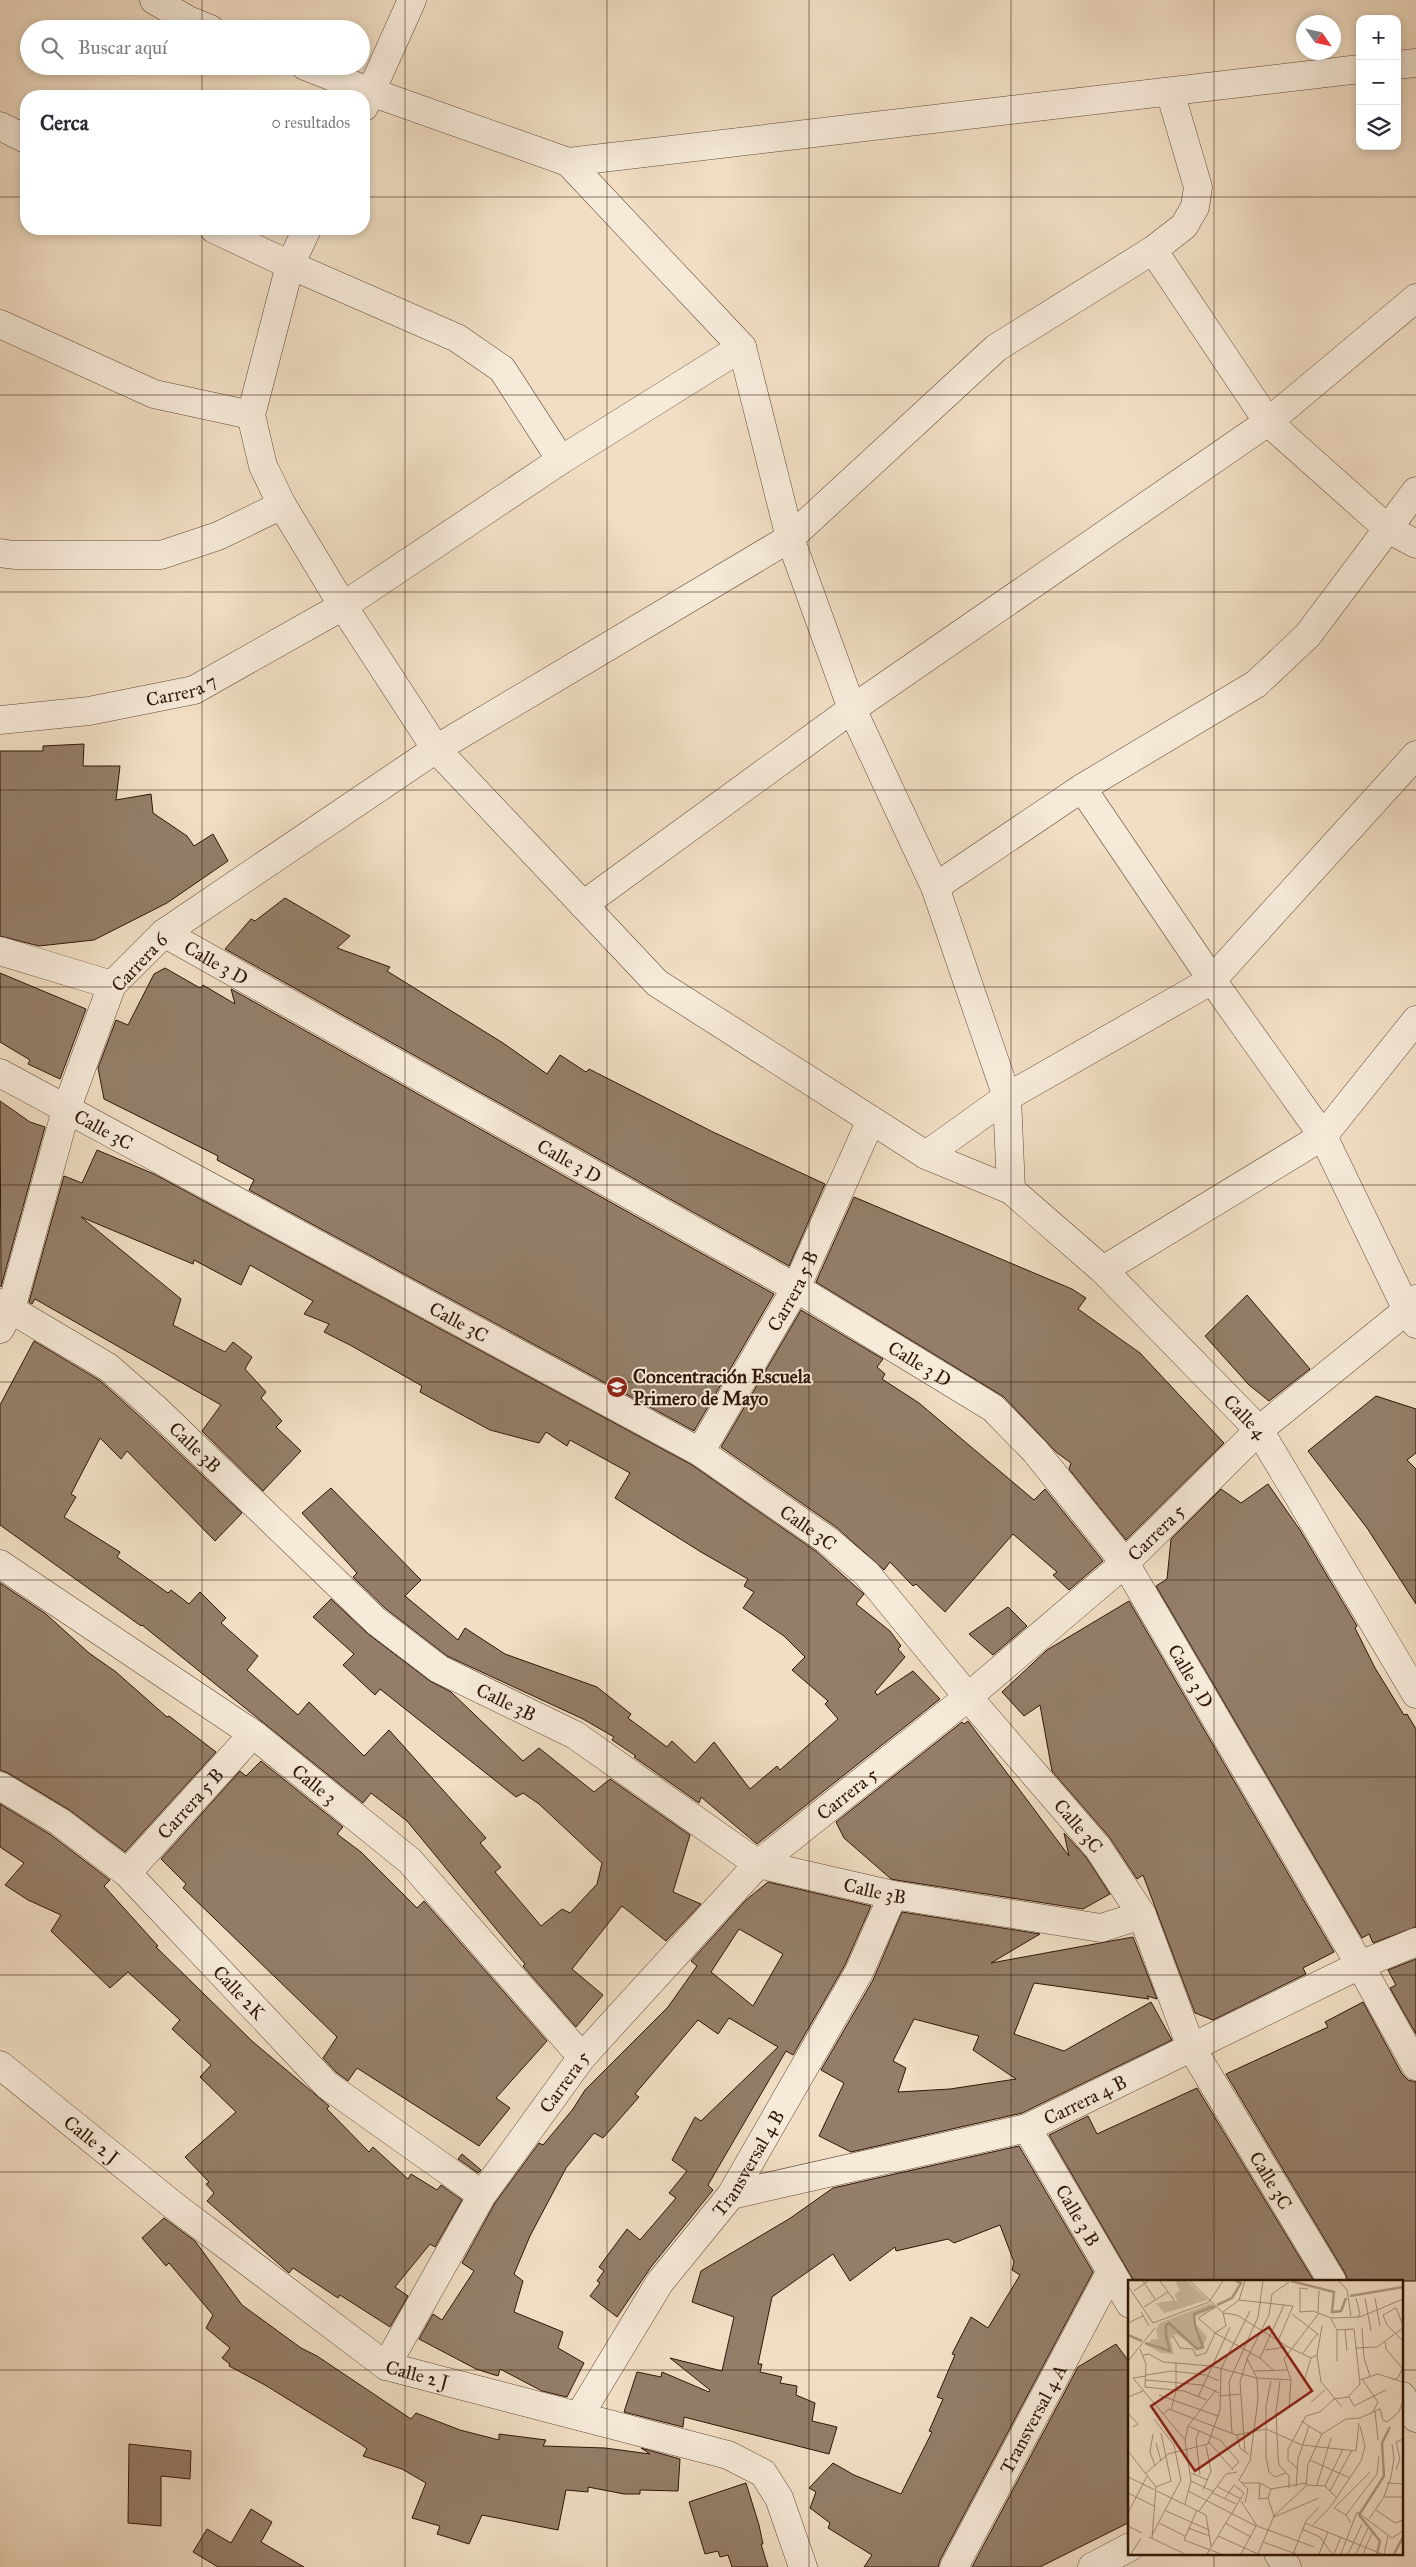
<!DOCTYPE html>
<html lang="es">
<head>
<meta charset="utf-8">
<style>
	:root { --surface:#fff; --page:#f7f7f7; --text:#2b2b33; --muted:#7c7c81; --line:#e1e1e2 }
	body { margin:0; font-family:"IM FELL Great Primer",serif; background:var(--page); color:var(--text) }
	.controls { position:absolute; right:15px; top:15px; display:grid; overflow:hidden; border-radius:10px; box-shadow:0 2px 8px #0003 }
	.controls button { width:45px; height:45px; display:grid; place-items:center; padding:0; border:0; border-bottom:1px solid var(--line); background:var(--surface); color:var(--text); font:25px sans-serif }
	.compass { position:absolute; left:1296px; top:15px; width:45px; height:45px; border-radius:50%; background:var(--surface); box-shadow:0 2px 8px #0003; rotate:124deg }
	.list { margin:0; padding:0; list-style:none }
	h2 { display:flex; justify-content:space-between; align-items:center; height:65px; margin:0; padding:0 20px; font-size:21px }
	h2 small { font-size:16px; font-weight:400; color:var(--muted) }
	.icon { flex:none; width:28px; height:28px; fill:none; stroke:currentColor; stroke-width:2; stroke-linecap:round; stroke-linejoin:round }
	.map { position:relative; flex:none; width:1416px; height:2567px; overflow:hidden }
	.search { position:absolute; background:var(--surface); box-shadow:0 2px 8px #0003; left:20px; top:20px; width:350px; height:55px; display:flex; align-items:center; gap:12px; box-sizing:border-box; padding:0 18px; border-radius:28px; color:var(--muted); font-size:19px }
	.panel { position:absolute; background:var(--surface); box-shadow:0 2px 8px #0003; left:20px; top:90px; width:350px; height:145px; border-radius:20px }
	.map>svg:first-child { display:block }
</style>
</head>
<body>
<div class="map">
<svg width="1416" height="2567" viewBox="0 0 1416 2567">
	<rect width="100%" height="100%" fill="#f1dec4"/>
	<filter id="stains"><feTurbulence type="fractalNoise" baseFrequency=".004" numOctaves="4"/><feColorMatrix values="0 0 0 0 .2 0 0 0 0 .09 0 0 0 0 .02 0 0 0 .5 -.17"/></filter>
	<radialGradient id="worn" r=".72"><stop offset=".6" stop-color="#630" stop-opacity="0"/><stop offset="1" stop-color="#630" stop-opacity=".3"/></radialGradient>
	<g fill="#947e69" stroke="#2f1607" fill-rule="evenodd">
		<polygon points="84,744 83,766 120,766 116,800 151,794 153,813 187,836 194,846 213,834 228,861 167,903 94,940 39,946 0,936 0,751 43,751 43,746"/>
		<polygon points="285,898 350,936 337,948 390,967 387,971 503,1043 547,1074 560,1055 586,1072 589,1069 713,1132 825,1184 789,1266 225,949 251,919 255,921"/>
		<polygon points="165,968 200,988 203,985 235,1004 231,989 774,1294 694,1431 249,1190 254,1180 217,1160 218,1156 104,1099 98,1068 116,1020 128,1025 154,974"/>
		<polygon points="0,973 86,1009 60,1079 28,1064 30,1060 0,1042"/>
		<polygon points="0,1101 30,1122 45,1127 1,1287"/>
		<polygon points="97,1150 154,1174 692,1465 817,1552 864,1594 856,1604 890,1631 901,1646 898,1649 905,1657 875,1692 877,1695 913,1671 940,1699 757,1844 701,1797 699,1803 634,1757 636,1756 612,1740 614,1737 583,1719 447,1656 386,1609 353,1577 357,1573 302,1513 331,1488 421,1580 405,1596 458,1640 465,1628 505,1654 597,1687 631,1714 628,1718 667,1747 672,1741 695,1763 714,1742 750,1789 777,1766 780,1770 838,1719 825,1704 828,1701 792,1670 805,1657 784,1636 743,1608 754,1592 744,1586 748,1579 701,1552 615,1498 630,1473 570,1440 567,1446 546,1432 539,1443 490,1430 420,1392 422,1386 350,1345 324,1332 329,1324 304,1314 313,1301 250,1265 241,1285 194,1260 193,1264 81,1217 181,1299 173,1325 225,1352 233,1342 252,1357 245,1369 266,1392 261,1398 282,1421 276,1427 301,1451 263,1491 202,1431 221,1405 35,1299 32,1304 29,1302 64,1176 82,1183"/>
		<polygon points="854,1197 1072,1289 1086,1298 1078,1309 1140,1353 1224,1443 1126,1540 1069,1469 1071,1463 1056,1452 1004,1397 816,1282"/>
		<polygon points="1247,1295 1310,1369 1269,1401 1249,1385 1205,1336"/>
		<polygon points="801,1310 883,1359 877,1367 885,1374 882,1379 919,1403 1034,1500 1045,1489 1103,1561 1069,1590 1053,1575 1057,1572 1013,1534 945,1612 916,1584 913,1586 890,1562 884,1570 836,1527 721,1447"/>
		<polygon points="34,1341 99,1380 146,1422 242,1513 215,1541 127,1451 121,1459 100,1438 71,1494 76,1497 64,1517 120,1552 117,1557 168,1593 171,1590 189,1604 200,1592 226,1618 221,1623 258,1656 247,1670 298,1715 309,1702 364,1756 389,1730 486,1838 480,1843 501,1867 495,1872 541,1926 562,1909 570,1913 597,1884 602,1863 539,1804 523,1793 516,1797 380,1689 375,1695 343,1665 354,1654 313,1617 331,1599 367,1633 430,1681 451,1692 523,1761 539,1748 594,1792 610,1779 690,1835 673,1892 701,1904 666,1941 622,1906 572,1969 603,1995 576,2027 523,1966 525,1964 407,1821 371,1793 363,1803 142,1625 141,1626 0,1525 0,1405"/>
		<polygon points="1376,1396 1416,1409 1416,1453 1407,1460 1416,1469 1416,1604 1367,1528 1308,1451"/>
		<polygon points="1268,1484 1300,1530 1357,1626 1355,1628 1375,1668 1404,1715 1407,1714 1416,1729 1416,1927 1373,1943 1369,1934 1362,1938 1156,1586 1167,1579 1171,1539 1221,1489 1241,1503"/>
		<polygon points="0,1583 46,1614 89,1653 116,1672 167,1717 169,1716 216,1752 125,1852 68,1809 8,1773 0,1770"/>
		<polygon points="1129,1601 1334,1952 1303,1968 1306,1974 1213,2020 1195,2013 1143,1875 1137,1879 1110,1838 1052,1771 1040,1705 1024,1716 1002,1692 1047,1650"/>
		<polygon points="1008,1607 1027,1626 993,1655 969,1634"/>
		<polygon points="968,1721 1069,1856 1064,1833 1086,1857 1110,1894 1083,1909 896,1880 891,1879 844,1838 836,1822 962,1722 964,1724"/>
		<polygon points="261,1761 343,1827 337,1834 361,1852 417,1908 424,1901 547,2041 496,2098 510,2108 479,2146 357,2068 348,2081 337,2073 323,2058 337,2037 183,1888 186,1884 161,1859 240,1771 246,1776"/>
		<polygon points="0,1804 51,1835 110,1880 104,1886 158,1946 156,1947 252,2041 329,2106 327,2109 369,2152 373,2147 408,2179 411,2174 437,2190 441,2185 462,2200 435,2247 430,2244 395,2287 408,2296 390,2327 340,2295 338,2298 293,2268 289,2273 207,2201 214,2193 206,2184 209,2182 185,2157 236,2112 200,2077 211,2065 172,2029 180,2020 128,1972 110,1988 51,1931 61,1915 28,1900 5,1885 24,1863 0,1847"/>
		<path d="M768,1882L871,1906L845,1965L793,2055L786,2051L708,2185L713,2190L651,2267L617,2317L590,2296L600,2283L597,2281L604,2271L599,2267L627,2229L640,2240L676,2198L669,2193L687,2171L672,2160L695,2117L701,2121L778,2047L729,2018L718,2034L698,2020L635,2094L639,2097L603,2138L594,2133L566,2168L530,2236L514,2274L523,2281L514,2312L563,2332L558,2348L584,2363L567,2397L542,2391L500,2369L498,2376L476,2369L419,2339L433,2314L442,2320L474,2271L462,2263L495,2203L539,2143L543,2145L573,2109L585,2090L668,2007L697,1966L691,1961L746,1900ZM739,1929L783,1954L753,2006L711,1972Z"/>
		<path d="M902,1912L1040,1934L991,1963L1133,1937L1157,1999L1147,1996L1149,1999L1034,1983L1014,2034L1064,2051L1151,2002L1172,2040L1022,2113L851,2152L819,2136L844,2083L821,2070L873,1980ZM914,2019L979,2036L973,2050L1016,2079L950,2089L898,2092L906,2068L893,2061Z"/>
		<polygon points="1416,1959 1416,2034 1390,1988 1396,1985 1388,1970"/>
		<polygon points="1363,2002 1402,2074 1408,2080 1416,2082 1416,2281 1348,2281 1345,2273 1226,2074 1328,2027 1325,2022"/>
		<polygon points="1197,2088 1314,2281 1134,2281 1049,2135 1088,2116 1097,2134"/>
		<polygon points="1019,2146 1093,2272 940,2560 938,2567 864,2567 872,2555 828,2528 830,2523 810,2508 816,2492 809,2488 833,2463 854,2475 901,2494 932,2432 929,2431 943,2399 937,2397 955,2355 952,2354 971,2317 988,2328 1020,2275 1012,2270 1014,2262 1000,2225 954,2243 948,2239 896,2251 895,2247 850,2281 833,2254 772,2297 758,2364 762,2364 760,2372 782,2377 780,2383 797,2386 796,2395 815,2403 812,2421 837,2427 829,2454 684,2417 683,2427 624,2412 637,2372 661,2377 662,2372 709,2392 710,2390 670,2358 722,2371 734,2317 692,2302 701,2271 789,2219 833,2188"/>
		<polygon points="462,2154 481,2170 478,2173 458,2159"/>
		<polygon points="164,2218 195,2241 242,2305 301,2348 317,2356 411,2419 416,2413 460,2430 499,2440 499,2434 546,2440 543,2446 605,2448 650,2454 641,2448 680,2459 678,2491 640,2490 640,2494 624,2494 588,2487 588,2492 566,2490 558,2530 482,2515 469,2544 437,2534 440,2526 412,2518 426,2483 402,2469 363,2456 367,2449 362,2445 265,2385 229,2366 230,2364 222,2358 230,2348 206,2328 213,2315 169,2263 166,2266 142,2238"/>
		<polygon points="1116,2344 1130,2363 1130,2522 1040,2567 972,2567 1078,2367"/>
		<polygon points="129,2444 191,2451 190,2479 161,2476 161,2526 128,2523"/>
		<polygon points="746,2483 759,2525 763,2544 761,2544 768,2567 732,2567 728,2555 720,2557 718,2551 705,2554 689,2502"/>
		<polygon points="251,2509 272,2522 261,2542 304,2567 218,2567 193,2552 207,2529 231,2543"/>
	</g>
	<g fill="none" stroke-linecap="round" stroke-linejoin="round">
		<g stroke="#604836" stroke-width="29">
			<g id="minor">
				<polyline points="154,0 188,20 210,29"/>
				<polyline points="1397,65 1416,63"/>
				<polyline points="305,66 371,92 568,162 1360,69"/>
				<polyline points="364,107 412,0"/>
				<polyline points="0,126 26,139"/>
				<polyline points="568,162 742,347 790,538 852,709 935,887 1007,1097 1011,1190"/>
				<polyline points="214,229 290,265 457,338 502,369 561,460"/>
				<path id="s1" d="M307,229L290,265L251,415L263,466L282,505L343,606L436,749L657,983L926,1155L1011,1190L1103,1270L1259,1430L1416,1694"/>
				<polyline points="1153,250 1268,422 1388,529 1416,544"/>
				<polyline points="0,324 154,394 251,415"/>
				<polyline points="0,553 14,555 161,555 218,536 282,505"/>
				<path id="s2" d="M0,720L89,711L194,690L343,606L561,460L742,347"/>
				<polyline points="1082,788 1212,980 1323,1136 1407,1310 1416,1324"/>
				<polyline points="935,887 1082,788 1256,684 1308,635 1416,491"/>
				<polyline points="583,905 852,709 1268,422 1416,298"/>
				<path id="s3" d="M164,933L796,1288L993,1408L1035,1451L1125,1563L1360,1965L1416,2066"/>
				<polyline points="0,951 112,985"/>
				<path id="s4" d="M0,1073L700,1452L827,1540L867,1574L968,1697L1098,1848L1142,1915L1191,2047L1332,2281"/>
				<polyline points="926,1155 1007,1097 1212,980 1416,755"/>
				<polyline points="1103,1270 1323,1136 1416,1020"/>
				<path id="s5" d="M0,1303L108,1367L157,1410L376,1621L439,1669L575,1735L758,1864L893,1895L1101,1928L1142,1915"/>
				<polyline points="0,1329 11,1309 66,1110 112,985 164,933 436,749 790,538 996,348 1153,250 1184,226 1195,207 1198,187 1170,92"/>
				<path id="s6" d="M700,1452L796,1288L871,1120"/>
				<path id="s7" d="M0,1564L253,1734L410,1861L582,2057"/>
				<path id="s8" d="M0,1786L60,1822L127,1873L327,2085L482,2195"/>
				<path id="s9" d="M127,1873L253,1734"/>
				<path id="s10" d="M0,2065L173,2205L386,2366L728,2455L763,2473L779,2498L803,2567"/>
				<path id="s11" d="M1027,2128L1130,2304"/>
				<path id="s12" d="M731,2195L1027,2128L1360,1965L1416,1942"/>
				<path id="s13" d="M386,2366L482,2195L582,2057L758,1864L968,1697L1125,1563L1259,1430L1407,1310L1416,1299"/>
				<polyline points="1402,2396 1416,2418"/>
				<path id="s14" d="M579,2416L660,2282L731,2195L859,1972L893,1895"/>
				<polyline points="1278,2553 1287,2567"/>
				<path id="s15" d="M954,2567L1111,2271"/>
				<polyline points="1092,2567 1130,2547"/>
			</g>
		</g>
		<use href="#minor" stroke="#f6ead9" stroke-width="28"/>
	</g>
	<path fill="none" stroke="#2f1607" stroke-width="1" stroke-opacity="0.55" d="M202,0V29M405,0V2567M607,0V2567M809,0V2567M1011,0V2567M1214,0V2281M202,66V96M0,197H26M364,197H1416M202,229V2567M0,395H1416M0,592H1416M0,790H1416M0,987H1416M0,1185H1416M0,1382H1416M0,1580H1416M0,1777H1416M0,1975H1416M0,2172H1416M0,2370H1130M1402,2370H1416M1214,2553V2567"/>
	<defs>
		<g id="school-disc" transform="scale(1.125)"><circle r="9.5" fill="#8f2418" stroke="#f6ead9"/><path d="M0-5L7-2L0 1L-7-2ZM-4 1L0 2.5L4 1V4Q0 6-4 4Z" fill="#fff"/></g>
	</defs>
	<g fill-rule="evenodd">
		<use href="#school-disc" x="617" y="1387"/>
	</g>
	<g text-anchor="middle" stroke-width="4" stroke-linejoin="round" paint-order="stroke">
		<g font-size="19" fill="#2f1607" stroke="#f6ead9">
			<text dy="7" stroke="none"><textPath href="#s2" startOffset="184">Carrera 7</textPath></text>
			<text transform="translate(139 962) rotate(-47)" y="7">Carrera 6</text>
			<text dy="7" stroke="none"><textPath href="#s3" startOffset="60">Calle 3 D</textPath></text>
			<text dy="7" stroke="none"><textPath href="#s4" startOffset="118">Calle 3C</textPath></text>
			<text dy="7" stroke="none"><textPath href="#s3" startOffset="465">Calle 3 D</textPath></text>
			<text dy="7" stroke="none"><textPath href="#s6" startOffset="186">Carrera 5 B</textPath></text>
			<text dy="7" stroke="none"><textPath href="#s4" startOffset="522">Calle 3C</textPath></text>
			<text dy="7" stroke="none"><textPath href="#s3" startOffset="870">Calle 3 D</textPath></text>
			<text dy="7" stroke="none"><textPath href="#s1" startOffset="1639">Calle 4</textPath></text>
			<text dy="7" stroke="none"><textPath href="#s5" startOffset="244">Calle 3B</textPath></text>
			<text dy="7" stroke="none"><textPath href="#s4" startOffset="928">Calle 3C</textPath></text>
			<text dy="7" stroke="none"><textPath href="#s13" startOffset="1146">Carrera 5</textPath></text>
			<text dy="7" stroke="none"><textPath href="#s3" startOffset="1290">Calle 3 D</textPath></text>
			<text dy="7" stroke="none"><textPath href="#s5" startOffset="649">Calle 3B</textPath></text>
			<text dy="7" stroke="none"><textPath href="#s7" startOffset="384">Calle 3</textPath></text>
			<text dy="7" stroke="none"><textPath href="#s13" startOffset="741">Carrera 5</textPath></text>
			<text dy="7" stroke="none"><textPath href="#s9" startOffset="94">Carrera 5 B</textPath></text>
			<text dy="7" stroke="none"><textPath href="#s4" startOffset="1332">Calle 3C</textPath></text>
			<text dy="7" stroke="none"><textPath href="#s5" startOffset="1069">Calle 3B</textPath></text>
			<text dy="7" stroke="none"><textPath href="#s8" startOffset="318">Calle 2K</textPath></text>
			<text dy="7" stroke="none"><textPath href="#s13" startOffset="336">Carrera 5</textPath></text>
			<text dy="7" stroke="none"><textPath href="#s12" startOffset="368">Carrera 4 B</textPath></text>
			<text dy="7" stroke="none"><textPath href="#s10" startOffset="118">Calle 2 J</textPath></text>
			<text dy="7" stroke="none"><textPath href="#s14" startOffset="305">Transversal 4 B</textPath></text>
			<text dy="7" stroke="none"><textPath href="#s4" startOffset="1738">Calle 3C</textPath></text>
			<text dy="7" stroke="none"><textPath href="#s11" startOffset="101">Calle 3 B</textPath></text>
			<text dy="7" stroke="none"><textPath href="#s10" startOffset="522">Calle 2 J</textPath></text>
			<text dy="7" stroke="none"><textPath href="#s15" startOffset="168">Transversal 4 A</textPath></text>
		</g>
		<g font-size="19" font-weight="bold" fill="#2f1607" stroke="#f6ead9" text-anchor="start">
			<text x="633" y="1383">Concentración Escuela<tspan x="633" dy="22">Primero de Mayo</tspan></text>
		</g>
	</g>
	<g transform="translate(1128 2280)">
		<rect width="275" height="275" fill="#f1dec4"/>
		<path d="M47,1H59L80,20L36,33L28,23L50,20L46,15L52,10ZM83,23L88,28L68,36L67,43L79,57L73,70L48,54L42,59L46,74L33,73L18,65L24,59H30L28,50L32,43Z" fill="#d0bca4"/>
		<path fill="none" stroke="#af9a84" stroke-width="2.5" d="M163,1L206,12L204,32L213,31L218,18M222,16L275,7M89,25L104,18L113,3L108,1M0,55L14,61M17,63L42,71L38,56V45L41,43L69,69L75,67L67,46L66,34L86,26M249,274L252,261L231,235L256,196L254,163L262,147M266,274L275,257"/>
		<path fill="none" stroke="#a38e78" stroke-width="1" d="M15,1L27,19M32,1L46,20M62,1L95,33L109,35L160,67L183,78L189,75L193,102L214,127M211,1L219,10L223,36M0,6L25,43M180,9L172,8V32L185,31L203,38L232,37L275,19M6,11L20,1M228,18L232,34L230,37M237,18L243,51M247,18L252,46M111,20L165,26L150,61M111,20L117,1M89,26L70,38L87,53L132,78L145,90M16,27L40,12M13,32L21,46M95,32L111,20M190,32L191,11M164,34L191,55M203,39L209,50V81M0,43L15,36M25,43L81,22L95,1M275,45L268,28L255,35L259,45L275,61M234,48L236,78L242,96M209,50L226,49L232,104L220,117M217,50L219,71M45,56L52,68L65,69L68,76L78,73L87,53L98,46L95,33M257,62L258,69L274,88M227,68L249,67L275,48M12,69L18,84L17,107M137,70L158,67M175,73L189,54M15,75L21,74L35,82L83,86L129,98L163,100M189,75L194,46M132,78L156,25M0,81L27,48M126,91L159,90M18,95L44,91L78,95L91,101M18,96L5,98L57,160L63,201L57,224M177,98L183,78M234,99L250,122L245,132M18,100L74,105L91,113M232,100L250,94L275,102M265,100L270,98L275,87M143,101L138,126V177L141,192L147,197L158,193M152,101L148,132L150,176L151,185L161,196V208M17,107L56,111L79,120M31,115L90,136M91,116L112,114M0,117L15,111M70,117L102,47M183,122L197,110M161,128L163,100L156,79L191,33M43,130L48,111V82M247,131L250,160M0,133L10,144L5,147M35,134L41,129L108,155L138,149L174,165L228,171L231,143M173,141L194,154M60,146L92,160L111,182L104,189M71,151L68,159L72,195M25,154L22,172L27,186M104,154L101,102L130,37L135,1M109,155L112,168L121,175M57,160L60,146L88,110M81,162L105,190M28,163L33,181M0,171L28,207L24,258M117,172L112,102L119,79L141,35L144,14L161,2M182,180L222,198M169,188L160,180V169L178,136L192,132L206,119L221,117L226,126L258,110M268,190L272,179L268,162L275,159M18,193L40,174L80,164L92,130L93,89L122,31M63,193L80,200M0,197L27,210M63,201L86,212M114,203H132L143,209L178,203M132,203L131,219L140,218M259,203L275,204M179,205L197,206L209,218M189,205L203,158M197,206L215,169M28,207L43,201L33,153M90,207L113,219M168,207L170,179L181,146M143,209L140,218L146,236M75,210L83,191L78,166M29,211L78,235L83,266M60,211L128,246L113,274M202,211L224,170M0,213L26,226M85,213L108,224M256,217H274M113,221L129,246L186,267M117,223L120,209L111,200L122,181L130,119L129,98L119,79M206,228L242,192M206,228L218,235L223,243M69,230L56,260L93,274M248,230L267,243L275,240M38,231L81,250M71,231L98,194L109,192M0,233L19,196M218,235L249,194L251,176M146,237L191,218M241,239L256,217L263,197L266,179L264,164M31,243L57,256M97,243L123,257M177,243L254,274M185,245L203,226L233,181L237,166L232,146M0,246L14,253M60,248L82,256M174,249L192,257L204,274M24,255L53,200L46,165L26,139M90,256L130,274M21,257L57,274M135,262L168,274M3,274L13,258M79,274L116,213L106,205L97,218M130,274L146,236L178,206L180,184L194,154L218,139L232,138L252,129L255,140L259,142L271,132L275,121M165,274L178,241L191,227M191,274L200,252M206,274L213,257M213,274L229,232L264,258L275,251M220,274L234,244M228,274L240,248M235,274L244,253M256,274L260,256"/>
		<path fill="#8f2418" fill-opacity="0.15" stroke="#8f2418" stroke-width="2.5" d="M141,47L184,111L67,191L23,126Z"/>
		<rect width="275" height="275" fill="none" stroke="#2f1607" stroke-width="2.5"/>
	</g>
	<rect width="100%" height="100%" filter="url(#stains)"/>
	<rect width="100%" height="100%" fill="url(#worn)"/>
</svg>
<div class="controls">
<button>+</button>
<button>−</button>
<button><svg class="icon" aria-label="layers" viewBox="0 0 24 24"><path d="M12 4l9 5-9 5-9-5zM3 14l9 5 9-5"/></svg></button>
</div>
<svg class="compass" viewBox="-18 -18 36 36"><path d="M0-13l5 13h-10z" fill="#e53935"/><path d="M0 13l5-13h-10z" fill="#7c7c81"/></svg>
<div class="search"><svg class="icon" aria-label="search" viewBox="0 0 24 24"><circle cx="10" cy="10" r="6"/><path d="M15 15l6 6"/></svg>Buscar aquí</div>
<section class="panel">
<h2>Cerca<small>0 resultados</small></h2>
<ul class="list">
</ul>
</section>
</div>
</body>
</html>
